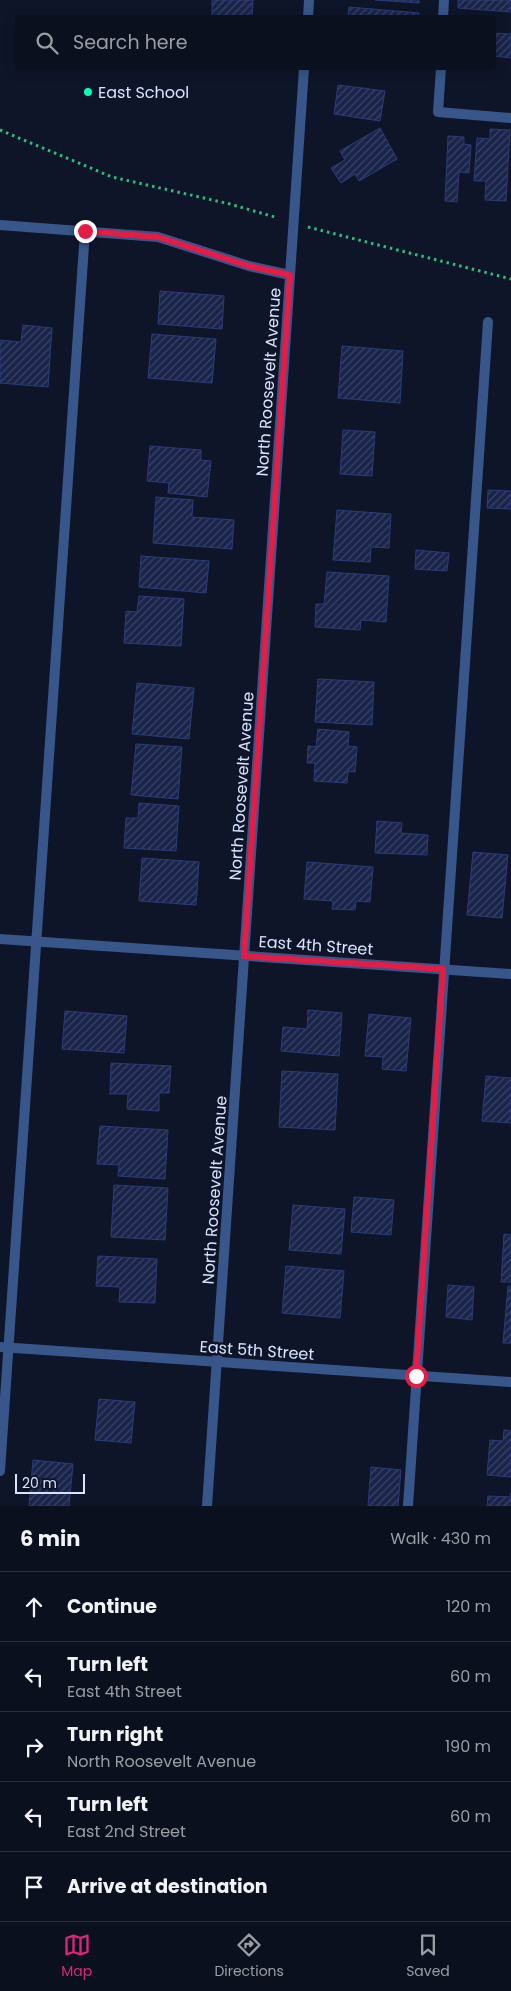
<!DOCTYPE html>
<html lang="en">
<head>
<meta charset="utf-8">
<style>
	:root { --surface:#0b101f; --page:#141928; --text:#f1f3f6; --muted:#9a9da4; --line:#2b303d; --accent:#db2777 }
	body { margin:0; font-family:Poppins,sans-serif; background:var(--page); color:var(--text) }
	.scale { position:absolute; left:15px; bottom:12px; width:70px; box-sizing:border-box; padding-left:5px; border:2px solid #d7e3ff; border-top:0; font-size:14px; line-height:18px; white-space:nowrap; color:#d7e3ff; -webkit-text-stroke:4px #0f1529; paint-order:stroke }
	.stop { position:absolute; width:15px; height:15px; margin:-11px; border:4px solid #e11d48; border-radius:50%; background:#fff }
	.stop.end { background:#e11d48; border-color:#fff; box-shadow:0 1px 5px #0008 }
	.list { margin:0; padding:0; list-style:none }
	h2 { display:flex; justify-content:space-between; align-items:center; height:65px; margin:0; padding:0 20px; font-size:21px }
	h2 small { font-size:16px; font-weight:400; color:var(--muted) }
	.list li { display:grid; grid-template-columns:32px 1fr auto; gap:15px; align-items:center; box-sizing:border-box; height:70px; padding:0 20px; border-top:1px solid var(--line) }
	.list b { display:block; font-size:19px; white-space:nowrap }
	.list p { margin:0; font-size:16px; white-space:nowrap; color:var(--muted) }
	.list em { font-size:16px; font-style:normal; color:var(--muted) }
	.icon { flex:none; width:28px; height:28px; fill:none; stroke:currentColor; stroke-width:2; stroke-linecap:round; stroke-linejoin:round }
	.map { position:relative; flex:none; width:511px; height:1506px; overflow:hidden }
	.search { position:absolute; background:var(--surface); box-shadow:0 2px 12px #0003; left:15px; right:15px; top:15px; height:55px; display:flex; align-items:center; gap:12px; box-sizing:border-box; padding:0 18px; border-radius:5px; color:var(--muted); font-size:19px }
	.sheet { height:415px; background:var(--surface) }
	nav { display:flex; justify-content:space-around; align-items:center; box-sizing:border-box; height:70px; border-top:1px solid var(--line); background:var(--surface); font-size:14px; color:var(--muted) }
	nav a { display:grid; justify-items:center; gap:2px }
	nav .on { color:var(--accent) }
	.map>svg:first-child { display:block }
</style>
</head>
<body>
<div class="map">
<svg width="511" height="1506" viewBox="0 0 511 1506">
	<defs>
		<pattern id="building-hatch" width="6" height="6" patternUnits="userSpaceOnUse" patternTransform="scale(1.25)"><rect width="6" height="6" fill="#1a244b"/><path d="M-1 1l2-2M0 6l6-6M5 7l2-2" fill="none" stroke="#3b4466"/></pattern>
	</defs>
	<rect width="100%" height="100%" fill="#0f1529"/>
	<g fill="url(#building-hatch)" stroke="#2b3b78">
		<polygon points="212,0 253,0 252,18 212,18"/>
		<polygon points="375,0 419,0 419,3"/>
		<polygon points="458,0 511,0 511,12 458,8"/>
		<polygon points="349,7 419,13 418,18 348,18"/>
		<polygon points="494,33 511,34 511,58 494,56"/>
		<polygon points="338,85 385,91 380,121 334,114"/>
		<polygon points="380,128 397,159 359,181 355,174 341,183 331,168 345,160 340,151"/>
		<polygon points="490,129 510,130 506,201 485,200 486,181 474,181 477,138 490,139"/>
		<polygon points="448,136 464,137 464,144 471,145 469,173 459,172 457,202 445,201"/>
		<polygon points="160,291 224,296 222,329 158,324"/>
		<polygon points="23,325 52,328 48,387 0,383 0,340 21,342"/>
		<polygon points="152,334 216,339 212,383 148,378"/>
		<polygon points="342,346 403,351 400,403 338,398"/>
		<polygon points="343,430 375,432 372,476 340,474"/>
		<polygon points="150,446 201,450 201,460 211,461 207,497 168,493 169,483 147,481"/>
		<polygon points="488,490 511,491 511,509 487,508"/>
		<polygon points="156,497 193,500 192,517 234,520 232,549 153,543"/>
		<polygon points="337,510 391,514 389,548 371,547 370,562 333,560"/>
		<polygon points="416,550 449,553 447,571 415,569"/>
		<polygon points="141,556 209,561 206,593 139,587"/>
		<polygon points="327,572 389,576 386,622 361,620 360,630 315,627 316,604 324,604"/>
		<polygon points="139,596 184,599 181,646 124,643 126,611 137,612"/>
		<polygon points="318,679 374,682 372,725 315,722"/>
		<polygon points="137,683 194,688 189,739 132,734"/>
		<polygon points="318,729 349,732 348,746 357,747 355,772 348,771 347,783 314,781 315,763 307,763 308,746 316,747"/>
		<polygon points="136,744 182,747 178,799 131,795"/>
		<polygon points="139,803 179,806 176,851 124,848 126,818 138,818"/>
		<polygon points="377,821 402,823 401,833 428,835 427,855 375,853"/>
		<polygon points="473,852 508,855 502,918 467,915"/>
		<polygon points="142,858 199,862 196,905 139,901"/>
		<polygon points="307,862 373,867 370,902 356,901 355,910 332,909 333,901 304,899"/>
		<polygon points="308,1010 342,1013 339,1056 281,1051 283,1027 307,1029"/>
		<polygon points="65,1011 127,1016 124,1053 62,1049"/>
		<polygon points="369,1014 411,1018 406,1071 382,1069 383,1057 365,1056"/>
		<polygon points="111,1063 171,1066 169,1093 159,1093 159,1111 127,1109 128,1094 110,1094"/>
		<polygon points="282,1071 338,1074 335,1130 279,1127"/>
		<polygon points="486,1076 511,1078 511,1123 482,1121"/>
		<polygon points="100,1126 168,1130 165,1179 118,1176 119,1165 97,1164"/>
		<polygon points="114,1185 168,1188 165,1240 111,1237"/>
		<polygon points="354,1197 394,1200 391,1235 351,1232"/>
		<polygon points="293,1205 345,1209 341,1254 289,1250"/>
		<polygon points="504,1234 511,1235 511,1282 501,1282"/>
		<polygon points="98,1256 157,1259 155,1303 119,1302 120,1287 96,1286"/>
		<polygon points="286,1266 344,1271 340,1318 282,1313"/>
		<polygon points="448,1285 474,1287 472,1320 446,1317"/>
		<polygon points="508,1286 511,1286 511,1343 503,1343"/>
		<polygon points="99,1399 135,1402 131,1443 95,1440"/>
		<polygon points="504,1430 511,1431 511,1477 487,1475 490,1440 503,1441"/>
		<polygon points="33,1460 73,1464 69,1506 29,1506"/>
		<polygon points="371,1467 401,1470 398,1506 368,1506"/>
		<polygon points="511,1493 511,1506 487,1506 488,1496 511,1497"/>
	</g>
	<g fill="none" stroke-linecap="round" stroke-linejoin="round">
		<g stroke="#2bbf7a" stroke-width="3" stroke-dasharray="2.5 4" stroke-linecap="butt">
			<polyline points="0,130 112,177 230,204 278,218"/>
			<polyline points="308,227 511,279"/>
		</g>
		<g stroke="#38568a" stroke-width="10">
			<polyline points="0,1471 85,231"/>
			<polyline points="408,1506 488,322"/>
		</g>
		<g stroke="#38568a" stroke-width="10">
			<polyline points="308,18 309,0"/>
			<polyline points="443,18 444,0"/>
			<polyline points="441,68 438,112 511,118"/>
			<polyline points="0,225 158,237 249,266 290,275"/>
			<polyline points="0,939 511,974"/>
			<polyline points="0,1347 511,1382"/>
			<polyline points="207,1506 304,68"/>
		</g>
	</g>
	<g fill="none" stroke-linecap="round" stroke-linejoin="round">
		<polyline stroke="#e11d48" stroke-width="6" points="85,231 158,237 249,266 290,275 244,956 443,969 416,1376"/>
	</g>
	<circle fill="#03ffb2" stroke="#0f1529" stroke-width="2" cx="88" cy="92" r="5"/>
	<g text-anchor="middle" stroke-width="5" stroke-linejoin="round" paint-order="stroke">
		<g font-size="16" fill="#d7e3ff" stroke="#0f1529" text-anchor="start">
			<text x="98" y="98">East School</text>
		</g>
		<g font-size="16" fill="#d7e3ff" stroke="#0f1529">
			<text transform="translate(268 382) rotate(-86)" y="6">North Roosevelt Avenue</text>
			<text transform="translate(241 786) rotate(-86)" y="6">North Roosevelt Avenue</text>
			<text transform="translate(316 945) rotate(4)" y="6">East 4th Street</text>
			<text transform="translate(214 1190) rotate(-86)" y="6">North Roosevelt Avenue</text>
			<text transform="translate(257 1350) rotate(4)" y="6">East 5th Street</text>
		</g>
	</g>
</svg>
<div class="scale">20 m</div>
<div class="stop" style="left:416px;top:1376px"></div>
<div class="stop end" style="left:85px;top:231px"></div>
<div class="search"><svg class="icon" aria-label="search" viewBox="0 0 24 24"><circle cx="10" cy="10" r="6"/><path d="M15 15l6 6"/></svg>Search here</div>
</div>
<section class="sheet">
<h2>6 min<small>Walk · 430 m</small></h2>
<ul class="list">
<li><svg class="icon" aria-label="ahead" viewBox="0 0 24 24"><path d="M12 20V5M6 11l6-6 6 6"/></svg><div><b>Continue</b></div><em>120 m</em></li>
<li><svg class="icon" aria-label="left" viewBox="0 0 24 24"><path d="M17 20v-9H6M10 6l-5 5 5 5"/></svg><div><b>Turn left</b><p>East 4th Street</p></div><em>60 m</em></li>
<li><svg class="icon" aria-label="right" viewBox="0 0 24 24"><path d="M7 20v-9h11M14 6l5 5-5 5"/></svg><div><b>Turn right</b><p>North Roosevelt Avenue</p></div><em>190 m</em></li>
<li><svg class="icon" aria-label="left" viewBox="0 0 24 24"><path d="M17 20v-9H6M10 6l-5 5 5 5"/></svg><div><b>Turn left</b><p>East 2nd Street</p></div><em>60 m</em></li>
<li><svg class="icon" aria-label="arrive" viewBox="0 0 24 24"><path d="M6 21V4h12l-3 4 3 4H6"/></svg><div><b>Arrive at destination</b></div></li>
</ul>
</section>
<nav>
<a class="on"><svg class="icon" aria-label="map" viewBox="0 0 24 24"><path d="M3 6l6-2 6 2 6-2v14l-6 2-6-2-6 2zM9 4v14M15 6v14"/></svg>Map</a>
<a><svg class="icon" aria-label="directions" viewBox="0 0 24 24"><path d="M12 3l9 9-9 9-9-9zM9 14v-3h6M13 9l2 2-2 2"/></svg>Directions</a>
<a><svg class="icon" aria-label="saved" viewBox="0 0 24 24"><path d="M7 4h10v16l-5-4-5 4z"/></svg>Saved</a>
</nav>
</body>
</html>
